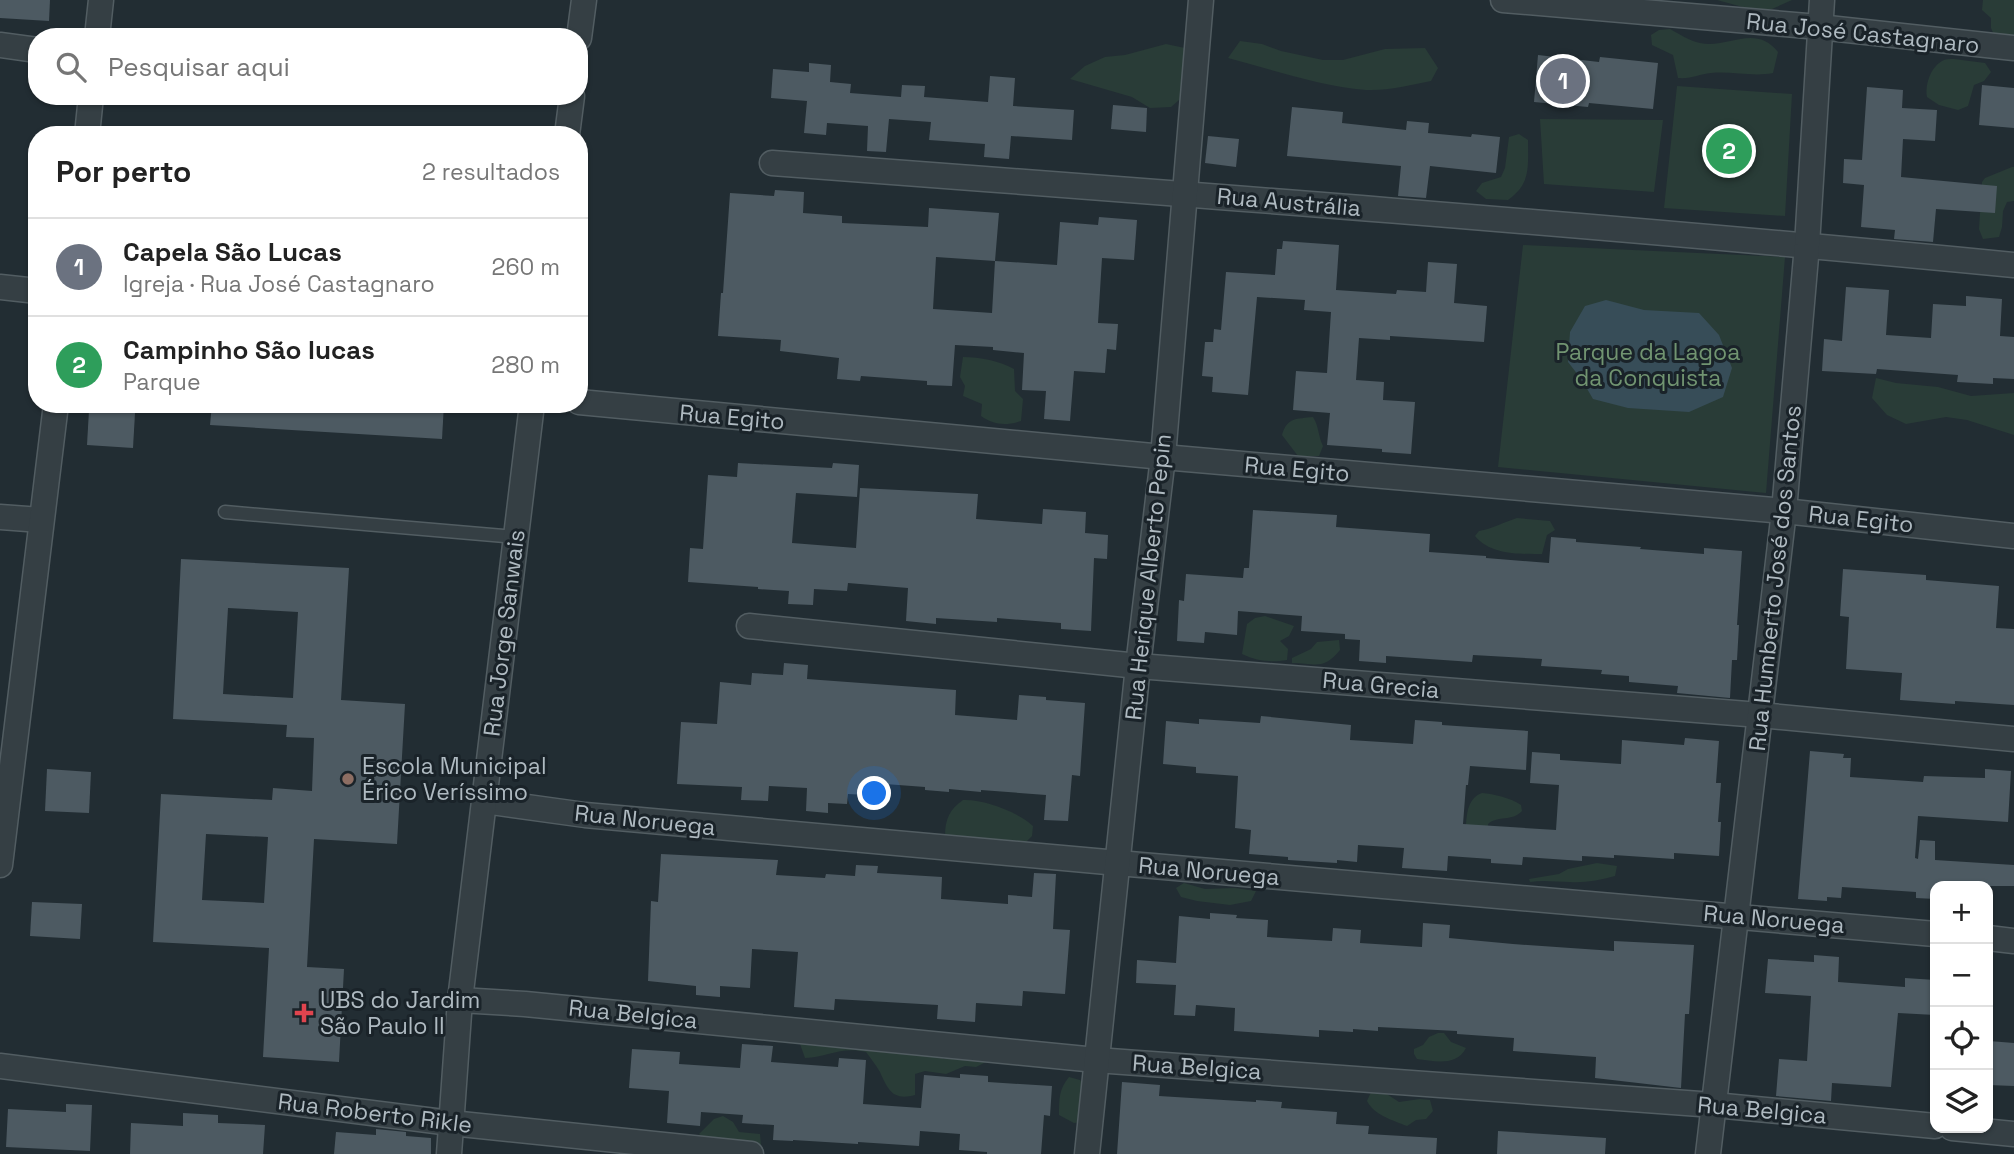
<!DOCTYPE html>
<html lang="pt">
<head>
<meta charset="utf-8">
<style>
	:root { --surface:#fff; --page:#f2f2f2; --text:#222; --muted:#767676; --line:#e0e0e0; --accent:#0f766e }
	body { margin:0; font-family:"Space Grotesk",sans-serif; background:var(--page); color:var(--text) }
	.controls { position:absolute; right:21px; bottom:21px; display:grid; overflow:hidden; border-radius:14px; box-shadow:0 2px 5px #0004 }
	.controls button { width:63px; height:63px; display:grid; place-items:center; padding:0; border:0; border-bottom:2px solid var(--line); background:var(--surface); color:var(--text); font:35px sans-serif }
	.you { position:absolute; left:875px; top:794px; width:24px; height:24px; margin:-18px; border:5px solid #fff; border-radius:50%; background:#1a73e8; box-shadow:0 0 0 10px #1a73e833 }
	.badge { display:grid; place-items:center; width:46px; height:46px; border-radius:50%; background:var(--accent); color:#fff; font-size:23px; font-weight:700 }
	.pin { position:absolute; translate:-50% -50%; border:4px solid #fff; box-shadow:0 2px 7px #0006 }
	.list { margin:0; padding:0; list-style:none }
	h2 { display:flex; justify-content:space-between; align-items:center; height:91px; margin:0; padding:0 28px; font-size:30px }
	h2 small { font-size:23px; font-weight:400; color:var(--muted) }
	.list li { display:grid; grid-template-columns:46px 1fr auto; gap:21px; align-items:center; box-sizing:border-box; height:98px; padding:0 28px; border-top:2px solid var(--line) }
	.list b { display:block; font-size:26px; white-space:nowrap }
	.list p { margin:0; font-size:23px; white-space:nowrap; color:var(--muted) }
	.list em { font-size:23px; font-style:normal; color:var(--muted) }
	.icon { flex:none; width:38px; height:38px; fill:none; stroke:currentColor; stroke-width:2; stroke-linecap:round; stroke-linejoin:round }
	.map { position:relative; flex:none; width:2014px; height:1154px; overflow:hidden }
	.search { position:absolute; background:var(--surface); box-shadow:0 2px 5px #0004; left:28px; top:28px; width:560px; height:77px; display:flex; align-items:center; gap:18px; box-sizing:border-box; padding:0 24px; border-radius:28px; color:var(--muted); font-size:26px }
	.panel { position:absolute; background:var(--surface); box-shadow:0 2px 5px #0004; left:28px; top:126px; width:560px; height:287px; border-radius:28px }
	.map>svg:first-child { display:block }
</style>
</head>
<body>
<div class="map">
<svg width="2014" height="1154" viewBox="0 0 2014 1154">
	<rect width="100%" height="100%" fill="#222d33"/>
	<g fill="#293c37">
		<polygon points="1717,0 1792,0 1772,9 1750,9"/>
		<polygon points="1983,0 2014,0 2014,40 1995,37 1991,28 1991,18 1982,10"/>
		<path d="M1670,29C1679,34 1690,41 1700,43C1728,49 1755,23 1778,52L1773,73C1753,77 1732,71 1711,73C1699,74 1692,79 1678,78L1673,55L1652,45L1651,35L1659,30Z"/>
		<path d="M1240,41L1262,44L1281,51L1323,60H1343L1385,49L1425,48L1438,68L1431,81C1410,85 1388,91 1366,90C1319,86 1273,70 1228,58Z"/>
		<polygon points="1166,44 1185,48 1187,93 1171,107 1150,108 1132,97 1070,79 1085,66 1105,57 1125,55"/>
		<path d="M1954,59L1985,63L1991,72L1984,81L1974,85L1968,106L1958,110L1939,105L1927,97C1925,85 1930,68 1942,61C1945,59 1950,59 1954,59Z"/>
		<polygon points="1677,86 1792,94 1785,216 1664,208"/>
		<polygon points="1540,119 1663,120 1654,192 1544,184"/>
		<path d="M1519,134L1528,140C1528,167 1531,184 1508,200L1486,199L1476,191L1482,183L1501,177L1505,168L1509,137Z"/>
		<polygon points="2012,167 2014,167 2014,201 2007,202 2003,211 2002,227 1999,237 1983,239 1979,229 1982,182 1985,178"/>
		<polygon points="1523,245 1785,257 1766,493 1498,467"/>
		<path d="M963,357C980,357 1000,361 1014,369L1015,391L1023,399L1021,421C1006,426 994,425 981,416L982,404L963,396L965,386L960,377Z"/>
		<polygon points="1876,378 1896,383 1938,387 1971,396 2014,393 2014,435 1967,420 1946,417 1906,424 1887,415 1872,398"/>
		<path d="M1313,417C1319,426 1318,436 1323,446L1319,456H1298L1282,435C1287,417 1297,419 1313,417Z"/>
		<path d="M1517,518L1550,521L1555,530L1547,535L1542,554C1518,554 1491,555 1475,536L1479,531C1492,529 1504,522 1517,518Z"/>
		<path d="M1265,616L1294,626L1289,636L1280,641L1288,649L1287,660C1270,663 1257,661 1242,654L1247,624L1255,618Z"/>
		<path d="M1339,640L1340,650C1323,671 1315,663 1292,663V658L1311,649L1317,642Z"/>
		<path d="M1482,793C1494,794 1511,798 1521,805L1522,811C1512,822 1498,815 1488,824V835L1466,825C1467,813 1468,798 1482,793Z"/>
		<path d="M963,800C984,799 1018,812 1033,826L1032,836L1024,844L1014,845L962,836H945C945,819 950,809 963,800Z"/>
		<path d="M1597,863L1617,866L1615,876C1600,880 1585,883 1570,882C1556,882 1544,880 1530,882L1529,879L1559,874L1568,869Z"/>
		<polygon points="1184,883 1205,889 1235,888 1256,891 1251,901 1230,905 1197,901 1181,897 1176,888"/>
		<path d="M1438,1033H1444L1451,1042L1466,1048C1456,1067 1434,1061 1417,1059L1414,1054V1049L1423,1045L1429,1037Z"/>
		<path d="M809,1038L936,1054L944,1059L963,1050L983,1052L986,1062L976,1067L965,1066L946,1074L925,1071L915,1074V1095C893,1101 888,1090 880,1072C876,1065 871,1059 866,1052C842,1046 828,1057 805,1058L800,1044Z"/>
		<path d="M1069,1077L1080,1080L1087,1088L1082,1122L1074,1123L1059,1115C1059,1099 1059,1089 1069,1077Z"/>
		<path d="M1382,1091L1399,1102L1420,1099L1430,1100L1433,1111L1426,1119L1416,1120L1407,1126C1392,1120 1374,1115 1367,1101L1371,1092Z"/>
		<polygon points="723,1116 733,1122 739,1132 760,1134 761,1145 752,1150 707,1141 699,1134 714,1119"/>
	</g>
	<polygon fill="#374d58" points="1606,300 1644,310 1699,313 1719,335 1732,368 1723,397 1689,412 1628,408 1593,399 1582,380 1568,362 1570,332 1585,306"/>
	<g fill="#4d5a62" fill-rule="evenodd">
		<polygon points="0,0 50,0 49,21 0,18"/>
		<polygon points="1538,55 1599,62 1600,57 1658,63 1653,109 1589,103 1588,107 1534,102"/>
		<polygon points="809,63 831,65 830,82 851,84 850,93 901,97 902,85 925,86 924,97 988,102 990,76 1015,78 1013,106 1074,110 1072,140 1011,136 1009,159 984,157 985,144 929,140 931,122 889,119 886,152 867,151 868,126 827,123 826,135 804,133 807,101 771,98 773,69 809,72"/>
		<polygon points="1982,85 2014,88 2014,128 1979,125"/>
		<polygon points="1867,87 1903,90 1902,108 1937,110 1935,141 1903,139 1901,177 1997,186 1995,213 1936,209 1933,242 1894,239 1895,230 1861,227 1864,185 1843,183 1844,159 1862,160"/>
		<polygon points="1113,105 1147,108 1146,132 1111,129"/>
		<polygon points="1292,107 1343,112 1342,123 1406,130 1407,121 1429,123 1428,133 1471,137 1472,134 1500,137 1496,173 1430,166 1426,198 1398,196 1401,166 1287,156"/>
		<polygon points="1208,136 1239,139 1236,167 1205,163"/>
		<path d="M775,190L804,192L803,213L842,216V223L928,227L929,208L999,213L995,261L1057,265L1060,222L1098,225L1099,217L1137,220L1134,260L1102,258L1098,323L1118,324L1116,350L1107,349L1105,373L1074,371L1070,421L1044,419L1046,391L1022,390L1024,353L993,350V347L955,345L952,386L927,385V381L861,376L860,381L837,379L839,358L780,351L781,340L718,336L721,293H723L730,193L774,196ZM936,257L995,261L992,313L933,309Z"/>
		<polygon points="1283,241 1339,245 1336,290 1396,294 1397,290 1426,292 1428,262 1457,264 1454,303 1487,306 1484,342 1390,336 1390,340 1359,338 1356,380 1384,382 1383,400 1415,402 1411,454 1382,452 1382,449 1327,445 1330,413 1293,410 1296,371 1327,373 1331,312 1304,310 1305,300 1257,297 1248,395 1212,392 1213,377 1202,376 1205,342 1213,342 1214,329 1221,330 1226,272 1275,275 1277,249 1282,249"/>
		<polygon points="1846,287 1889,290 1886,335 1931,338 1933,304 1966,306 1966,296 2002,299 2000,336 2014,337 2014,379 1993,378 1993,384 1957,382 1958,375 1877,369 1876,374 1822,371 1824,339 1842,341"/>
		<polygon points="212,404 444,404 442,439 210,425"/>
		<polygon points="89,410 135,413 133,448 87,445"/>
		<polygon points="738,463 832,468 833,463 859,465 857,497 796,493 792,543 856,548 860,488 978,494 976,519 1042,524 1043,509 1086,512 1085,533 1108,535 1107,559 1094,558 1091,631 1061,629 1061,623 997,618 997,622 936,618 936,624 906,621 908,588 848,583 847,591 814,589 813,605 788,604 789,591 758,589 758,587 688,582 690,548 703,549 708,475 737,477"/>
		<polygon points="1253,510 1337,515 1336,527 1430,534 1429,552 1486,556 1486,558 1549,563 1551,537 1576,539 1576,542 1641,547 1640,549 1704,554 1704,548 1742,551 1737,625 1739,625 1737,660 1732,660 1730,698 1677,693 1678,686 1629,682 1629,676 1601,674 1602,670 1541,666 1542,659 1473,655 1472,662 1386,656 1386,663 1359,661 1360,640 1345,639 1345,634 1301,631 1302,616 1238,611 1237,635 1205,632 1204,643 1177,641 1179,600 1184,601 1186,574 1243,578 1244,568 1249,568"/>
		<path d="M181,559L349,568L341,700L405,704L397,844L314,839L307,967L344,969L339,1062L263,1057L269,948L153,942L161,794L272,800L273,788L312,791L314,738L286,737L287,725L173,719ZM228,608L298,612L293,698L223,694ZM206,834L268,837L264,903L202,900Z"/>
		<polygon points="1843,569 1926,575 1926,580 1999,586 1996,628 2014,629 2014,705 1955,701 1955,704 1900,700 1902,673 1846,669 1849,617 1840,616"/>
		<polygon points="784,663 808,665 807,679 956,690 955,715 1017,720 1019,695 1046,697 1046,700 1085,703 1080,776 1072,775 1068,821 1044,820 1046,795 981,790 981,792 949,789 949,792 925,790 925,787 885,784 885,796 848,794 847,804 828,803 828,813 806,811 807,788 769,786 768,801 741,800 742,787 677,784 681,722 717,724 720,682 751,685 752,673 783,675"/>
		<polygon points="1261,716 1351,725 1350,740 1413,744 1415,720 1442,722 1442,725 1528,731 1526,770 1470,766 1468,785 1466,785 1463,824 1556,830 1559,785 1530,783 1532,752 1560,754 1560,760 1621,764 1622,740 1684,745 1685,738 1719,741 1716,783 1721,783 1718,822 1721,822 1719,856 1674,853 1674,859 1614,855 1614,858 1582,856 1582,861 1523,857 1522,865 1491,863 1491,859 1448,856 1447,871 1402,868 1404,848 1358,845 1357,862 1337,860 1337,863 1288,860 1288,857 1249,854 1251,830 1235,828 1238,776 1196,773 1196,767 1163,764 1166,721 1199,724 1199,719 1260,723"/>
		<polygon points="1810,751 1844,754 1843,758 1851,758 1850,777 1923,782 1924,776 1985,778 1985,769 2011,771 2008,822 1918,816 1915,858 1918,859 1920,840 1935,841 1935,860 2014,865 2014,886 1935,886 1935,899 1916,898 1916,892 1842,887 1841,898 1827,897 1827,901 1798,899"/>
		<polygon points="47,769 91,772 89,813 45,811"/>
		<polygon points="661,854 778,860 776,875 825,878 826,874 855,876 856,865 878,866 877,873 942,877 941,899 1008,904 1008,895 1032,897 1034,873 1056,874 1053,929 1070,930 1065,994 1023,991 1022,1006 976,1003 975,1022 937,1019 938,1005 835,999 834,1010 794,1007 798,952 752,949 750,988 720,986 720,997 696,995 696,986 648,981 651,901 658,902"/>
		<polygon points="32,902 82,904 80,939 30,936"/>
		<polygon points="1210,913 1237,915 1236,918 1268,920 1267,937 1332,941 1333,928 1361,930 1360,943 1422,947 1423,923 1450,925 1449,938 1513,944 1614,951 1614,941 1694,945 1689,1014 1685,1014 1681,1088 1595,1078 1596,1057 1513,1051 1514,1038 1457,1034 1457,1031 1378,1027 1378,1031 1353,1029 1353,1032 1319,1030 1319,1037 1234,1031 1235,1008 1196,1005 1195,1016 1174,1015 1176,985 1136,983 1137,960 1176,963 1179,916 1210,919"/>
		<polygon points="1814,955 1839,957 1838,982 1905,987 1905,978 1935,980 1935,1015 1898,1013 1891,1087 1832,1083 1831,1101 1776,1096 1779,1059 1807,1061 1811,996 1765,993 1768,959 1814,962"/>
		<polygon points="1989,1041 2014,1043 2014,1086 1988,1085"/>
		<polygon points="742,1044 773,1046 771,1062 838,1067 839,1058 866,1060 863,1104 921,1108 924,1075 960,1078 960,1074 988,1076 988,1082 1052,1086 1050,1116 1044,1115 1041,1154 987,1154 987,1152 959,1150 960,1134 920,1131 919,1146 858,1142 858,1144 793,1140 793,1141 773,1140 774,1125 742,1123 743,1115 701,1112 700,1126 667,1123 669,1091 629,1088 632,1049 680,1052 679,1064 740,1068"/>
		<polygon points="1122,1082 1160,1085 1159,1096 1256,1102 1256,1100 1282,1102 1281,1108 1337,1112 1336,1124 1369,1126 1368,1134 1437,1138 1436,1154 1117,1154"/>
		<polygon points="66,1104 92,1105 90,1151 6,1147 8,1109 66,1112"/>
		<polygon points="183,1113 218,1115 218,1123 265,1125 263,1154 130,1154 131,1123 183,1126"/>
		<polygon points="376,1129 406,1132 406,1136 431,1138 431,1154 334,1154 336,1132 376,1135"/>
		<polygon points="1498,1131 1606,1138 1605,1154 1497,1154"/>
	</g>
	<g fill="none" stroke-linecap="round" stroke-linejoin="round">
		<g stroke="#525d62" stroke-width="15">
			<polyline id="service" points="225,512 516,537"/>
		</g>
		<g stroke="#525d62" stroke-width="27">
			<g id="minor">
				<polyline points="1503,0 1819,27 2014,48"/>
				<polyline points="97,37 101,0"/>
				<polyline points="579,38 584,0"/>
				<polyline points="0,45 37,50"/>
				<polyline points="87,135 91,96"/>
				<polyline points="567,135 572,96"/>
				<path d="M772,163C1186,194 1600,225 2014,265"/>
				<polyline points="0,287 37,291"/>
				<polyline points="579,402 1163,457 1784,511 2014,536"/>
				<polyline points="0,517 41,520"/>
				<polyline points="749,626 1138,666 1760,715 2014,739"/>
				<polyline points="484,801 585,815 1118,863 1935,934"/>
				<polyline points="0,865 56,404"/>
				<polyline points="1988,938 2014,941"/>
				<polyline points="460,1000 525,1004 1096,1060 1714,1105 1935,1126"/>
				<polyline points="0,1066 451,1123 751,1154"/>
				<polyline points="1952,1128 2014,1134"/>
				<polyline points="449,1154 460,1000 532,404"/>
				<polyline points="1087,1154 1138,666 1163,457 1201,0"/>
				<polyline points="1708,1154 1784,511 1807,245 1822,0"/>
			</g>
		</g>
		<use href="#service" stroke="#353f44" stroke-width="12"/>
		<use href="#minor" stroke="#353f44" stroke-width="24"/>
	</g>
	<circle fill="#8d6e63" stroke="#1a2329" stroke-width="2.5" cx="348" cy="779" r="7"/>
	<path fill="#e0444e" stroke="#1a2329" stroke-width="2.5" d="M300.5 1002.5h7v7h7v7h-7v7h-7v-7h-7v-7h7z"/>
	<g text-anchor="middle" stroke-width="6" stroke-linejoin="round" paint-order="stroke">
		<g font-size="23" fill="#afbac1" stroke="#1a2329">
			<text transform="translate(1863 33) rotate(6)" y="8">Rua José Castagnaro</text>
			<text transform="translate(1289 202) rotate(5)" y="8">Rua Austrália</text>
			<text transform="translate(732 417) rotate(5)" y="8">Rua Egito</text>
			<text transform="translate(1297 469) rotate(5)" y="8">Rua Egito</text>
			<text transform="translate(1861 519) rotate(6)" y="8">Rua Egito</text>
			<text transform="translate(1148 577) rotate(-84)" y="8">Rua Herique Alberto Pepin</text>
			<text transform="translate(1775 578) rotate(-84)" y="8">Rua Humberto José dos Santos</text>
			<text transform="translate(504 633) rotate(-83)" y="8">Rua Jorge Sanwais</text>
			<text transform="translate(1381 685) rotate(5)" y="8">Rua Grecia</text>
			<text transform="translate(645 820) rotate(6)" y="8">Rua Noruega</text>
			<text transform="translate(1209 871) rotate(5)" y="8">Rua Noruega</text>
			<text transform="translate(1774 919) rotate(5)" y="8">Rua Noruega</text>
			<text transform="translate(633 1014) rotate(6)" y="8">Rua Belgica</text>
			<text transform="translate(1197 1067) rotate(4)" y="8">Rua Belgica</text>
			<text transform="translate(1762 1110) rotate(5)" y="8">Rua Belgica</text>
			<text transform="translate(375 1113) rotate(7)" y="8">Rua Roberto Rikle</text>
		</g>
		<g font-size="23" fill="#719471" stroke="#1a2329">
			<text x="1648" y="360">Parque da Lagoa<tspan x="1648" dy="26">da Conquista</tspan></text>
		</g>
		<g font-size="23" fill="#afbac1" stroke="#1a2329" text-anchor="start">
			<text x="362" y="774">Escola Municipal<tspan x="362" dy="26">Érico Veríssimo</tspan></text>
			<text x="320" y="1008">UBS do Jardim<tspan x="320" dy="26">São Paulo II</tspan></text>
		</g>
	</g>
</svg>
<div class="controls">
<button>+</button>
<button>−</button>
<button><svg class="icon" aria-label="locate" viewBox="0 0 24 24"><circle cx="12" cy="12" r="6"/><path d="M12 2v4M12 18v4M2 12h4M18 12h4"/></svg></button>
<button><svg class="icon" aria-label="layers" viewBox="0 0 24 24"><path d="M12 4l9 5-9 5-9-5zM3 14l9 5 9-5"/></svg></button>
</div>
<div class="you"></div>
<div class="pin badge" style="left:1563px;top:81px;background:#6b7280">1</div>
<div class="pin badge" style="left:1729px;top:151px;background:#2e9e5b">2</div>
<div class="search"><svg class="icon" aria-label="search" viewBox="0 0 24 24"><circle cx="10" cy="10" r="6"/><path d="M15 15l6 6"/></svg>Pesquisar aqui</div>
<section class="panel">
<h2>Por perto<small>2 resultados</small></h2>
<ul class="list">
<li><span class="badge" style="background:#6b7280">1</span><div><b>Capela São Lucas</b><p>Igreja · Rua José Castagnaro</p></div><em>260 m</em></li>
<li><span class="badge" style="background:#2e9e5b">2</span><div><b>Campinho São lucas</b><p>Parque</p></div><em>280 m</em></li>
</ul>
</section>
</div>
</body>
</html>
